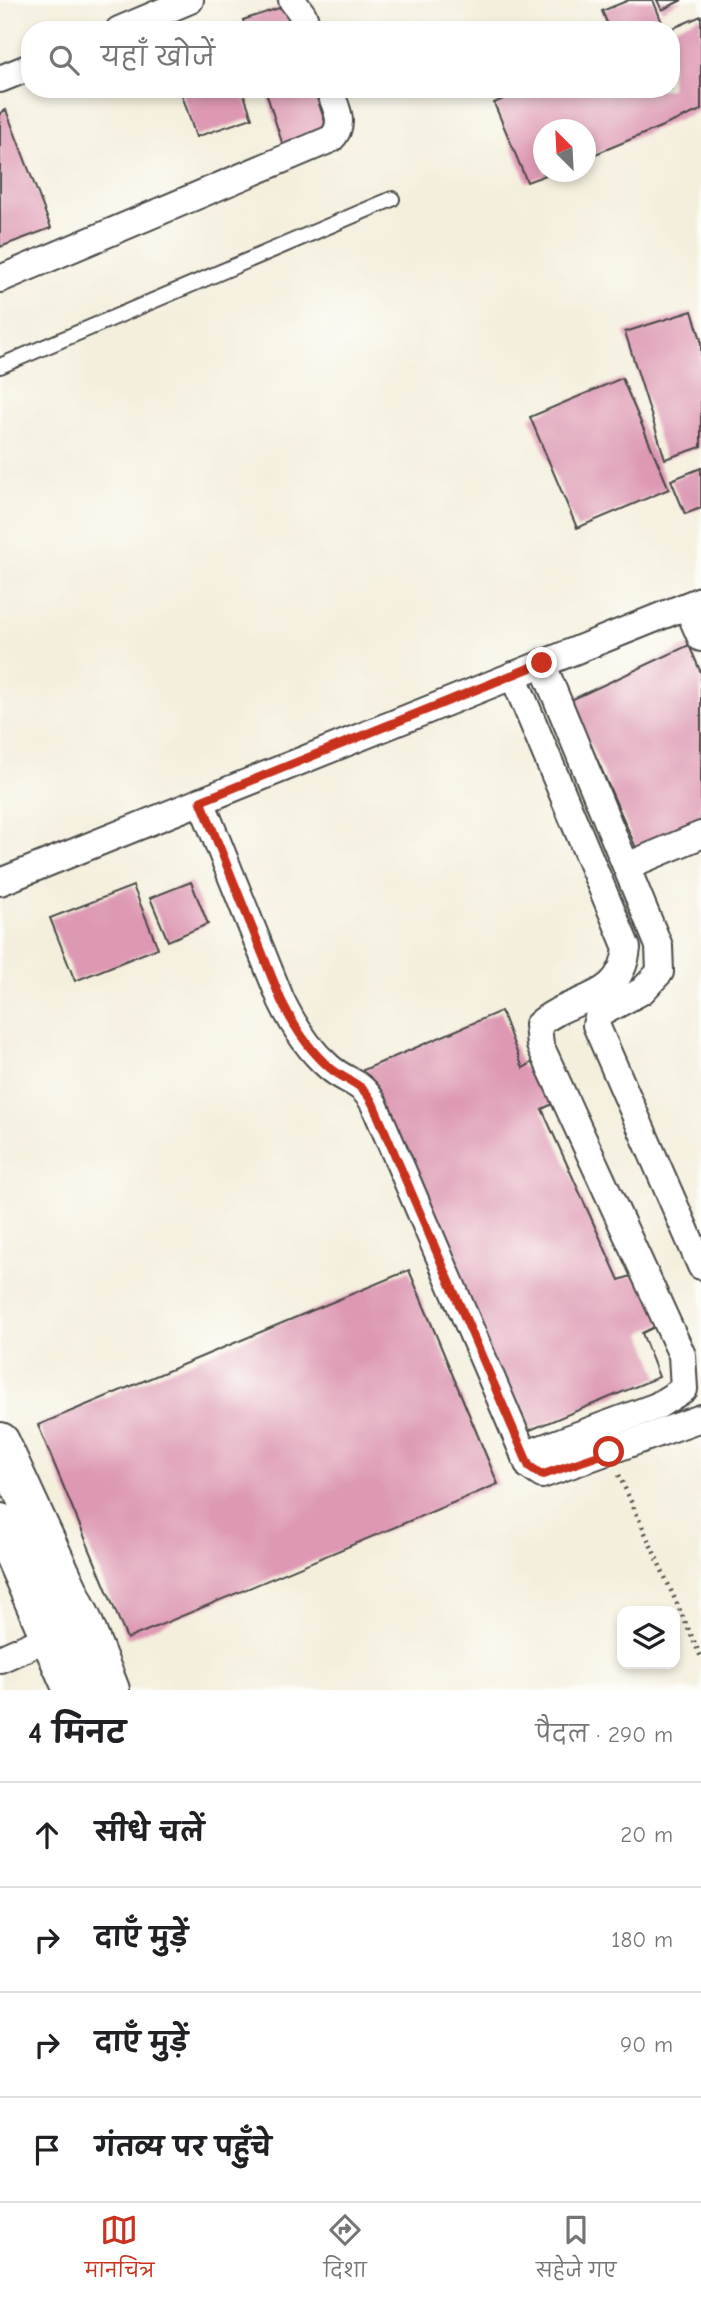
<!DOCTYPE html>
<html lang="hi">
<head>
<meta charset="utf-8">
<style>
	:root { --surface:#fff; --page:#f2f2f2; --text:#202124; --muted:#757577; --line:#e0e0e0; --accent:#c8321e }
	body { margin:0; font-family:"Comic Neue","Playpen Sans Deva",sans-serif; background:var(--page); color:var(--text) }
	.controls { position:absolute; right:21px; bottom:21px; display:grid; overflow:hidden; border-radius:14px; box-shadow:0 4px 10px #0003 }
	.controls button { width:63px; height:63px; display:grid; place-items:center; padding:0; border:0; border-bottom:2px solid var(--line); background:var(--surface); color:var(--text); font:35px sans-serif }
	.compass { position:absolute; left:533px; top:119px; width:63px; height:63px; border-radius:50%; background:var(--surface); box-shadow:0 4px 10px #0003; rotate:336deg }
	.stop { position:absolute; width:21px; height:21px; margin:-16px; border:5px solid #c8321e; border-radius:50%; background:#fff }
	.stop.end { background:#c8321e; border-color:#fff; box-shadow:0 2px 7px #0008 }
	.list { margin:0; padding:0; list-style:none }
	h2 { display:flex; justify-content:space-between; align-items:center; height:91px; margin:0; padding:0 28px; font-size:30px }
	h2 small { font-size:23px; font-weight:400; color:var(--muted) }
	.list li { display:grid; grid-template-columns:46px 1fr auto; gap:21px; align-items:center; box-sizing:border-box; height:105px; padding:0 28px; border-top:2px solid var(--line) }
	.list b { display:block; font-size:26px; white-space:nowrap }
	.list em { font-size:23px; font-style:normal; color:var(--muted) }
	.icon { flex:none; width:38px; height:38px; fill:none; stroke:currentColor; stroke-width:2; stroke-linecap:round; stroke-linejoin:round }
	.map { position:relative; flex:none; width:701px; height:1690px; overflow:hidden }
	.search { position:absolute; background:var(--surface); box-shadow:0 4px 10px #0003; left:21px; right:21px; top:21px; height:77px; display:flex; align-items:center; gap:18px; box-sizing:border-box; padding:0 24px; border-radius:28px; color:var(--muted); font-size:26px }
	.sheet { height:511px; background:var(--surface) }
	nav { display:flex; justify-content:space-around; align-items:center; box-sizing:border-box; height:98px; border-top:2px solid var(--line); background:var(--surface); font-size:19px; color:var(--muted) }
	nav a { display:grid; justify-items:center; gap:4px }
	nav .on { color:var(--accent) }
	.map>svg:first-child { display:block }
</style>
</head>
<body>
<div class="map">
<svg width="701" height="1690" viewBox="0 0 701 1690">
	<rect width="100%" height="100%" fill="#fdfcf7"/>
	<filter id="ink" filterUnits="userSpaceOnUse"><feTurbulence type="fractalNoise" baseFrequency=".0143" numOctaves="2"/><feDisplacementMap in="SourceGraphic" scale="14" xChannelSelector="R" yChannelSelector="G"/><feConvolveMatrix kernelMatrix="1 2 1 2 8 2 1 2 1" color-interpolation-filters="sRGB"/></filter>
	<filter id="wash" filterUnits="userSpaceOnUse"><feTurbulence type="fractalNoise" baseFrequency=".00686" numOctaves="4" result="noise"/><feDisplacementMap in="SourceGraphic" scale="28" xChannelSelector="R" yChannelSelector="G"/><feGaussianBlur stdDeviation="1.57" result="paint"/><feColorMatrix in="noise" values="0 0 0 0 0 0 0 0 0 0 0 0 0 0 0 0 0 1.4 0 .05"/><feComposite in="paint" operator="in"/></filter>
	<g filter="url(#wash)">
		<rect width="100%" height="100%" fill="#f4efdd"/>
		<g id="blocks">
			<g fill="#dd98b3">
				<polygon points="629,0 653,0 665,30 610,30 602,11"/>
				<polygon points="657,0 682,0 662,10"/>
				<polygon points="288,5 295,30 246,30 243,20"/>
				<polygon points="701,16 701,110 586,158 586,130 544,130 544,172 554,172 527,182 494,103 526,89 671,89 671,29"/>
				<polygon points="180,89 242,89 252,118 196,137"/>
				<polygon points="265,89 314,89 330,137 285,152"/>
				<polygon points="6,110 51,228 0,247 0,113"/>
				<polygon points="692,311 701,340 701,447 665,459 625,332"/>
				<polygon points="622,378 669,489 577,528 530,417"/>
				<polygon points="701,468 701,508 685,514 671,480"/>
				<polygon points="689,645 701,673 701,823 637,850 571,700"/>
				<polygon points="191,882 208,924 168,941 150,898"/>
				<polygon points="133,886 158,948 75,981 50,918"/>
				<polygon points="501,1011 523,1068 548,1053 567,1097 542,1109 619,1280 646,1271 669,1320 642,1333 659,1377 523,1433 361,1071"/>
				<polygon points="409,1270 498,1484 127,1639 38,1425"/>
			</g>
		</g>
	</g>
	<g filter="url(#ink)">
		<use href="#blocks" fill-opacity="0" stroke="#494846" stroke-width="2"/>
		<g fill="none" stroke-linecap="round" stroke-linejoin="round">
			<g stroke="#494846" stroke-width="18">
				<polyline id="service" points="0,366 392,199"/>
			</g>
			<g stroke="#494846" stroke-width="30">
				<g id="minor">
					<polyline points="292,0 303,15 308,30"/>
					<polyline points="119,30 190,0"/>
					<polyline points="0,79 30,67"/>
					<path d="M0,279L331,139C347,124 335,106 329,89"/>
					<polyline points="687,606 701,638"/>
					<polyline points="542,663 659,946 660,972 642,991 599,1014 596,1025 701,1266"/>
					<path d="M513,675L627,948C621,1004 572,994 538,1025L540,1045L682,1355L684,1389L657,1406L524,1455"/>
					<path d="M201,801L281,1000C293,1025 308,1049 329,1067C347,1083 361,1080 374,1104L529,1466L542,1475L701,1418"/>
					<polyline points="627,866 701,835"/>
					<polyline points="0,882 701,600"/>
					<polyline points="0,1659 52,1636"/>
				</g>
			</g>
			<g stroke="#494846" stroke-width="42">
				<g id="secondary">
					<polyline points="0,1442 83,1622 110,1690"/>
					<polyline points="0,1523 73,1690"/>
				</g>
			</g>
			<polyline stroke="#494846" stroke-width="4.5" stroke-dasharray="2 5" stroke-linecap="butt" points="619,1475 701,1657"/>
			<use href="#service" stroke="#fff" stroke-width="14"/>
			<use href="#minor" stroke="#fff" stroke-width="26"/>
			<use href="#secondary" stroke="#fff" stroke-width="38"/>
		</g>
	</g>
	<g fill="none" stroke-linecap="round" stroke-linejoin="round" filter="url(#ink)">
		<path stroke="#c8321e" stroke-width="9" d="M542,663L201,801L281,1000C293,1025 308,1049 329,1067C347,1083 361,1080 373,1104L529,1466L542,1475L609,1452"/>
	</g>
</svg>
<div class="controls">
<button><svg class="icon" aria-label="layers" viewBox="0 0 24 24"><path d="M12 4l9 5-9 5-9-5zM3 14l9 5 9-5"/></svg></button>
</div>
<svg class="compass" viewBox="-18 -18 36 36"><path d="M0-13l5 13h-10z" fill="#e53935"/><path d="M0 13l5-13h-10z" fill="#757577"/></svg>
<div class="stop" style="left:609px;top:1452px"></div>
<div class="stop end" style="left:542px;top:663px"></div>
<div class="search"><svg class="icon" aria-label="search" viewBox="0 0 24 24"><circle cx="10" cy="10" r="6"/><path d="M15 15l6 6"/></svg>यहाँ खोजें</div>
</div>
<section class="sheet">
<h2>4 मिनट<small>पैदल · 290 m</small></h2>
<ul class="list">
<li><svg class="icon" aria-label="ahead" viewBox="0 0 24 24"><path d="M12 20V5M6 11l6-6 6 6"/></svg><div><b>सीधे चलें</b></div><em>20 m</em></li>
<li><svg class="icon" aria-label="right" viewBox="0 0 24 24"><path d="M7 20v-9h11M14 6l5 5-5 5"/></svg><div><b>दाएँ मुड़ें</b></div><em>180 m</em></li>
<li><svg class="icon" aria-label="right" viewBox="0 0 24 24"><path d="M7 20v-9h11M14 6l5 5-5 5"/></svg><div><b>दाएँ मुड़ें</b></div><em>90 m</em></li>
<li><svg class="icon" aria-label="arrive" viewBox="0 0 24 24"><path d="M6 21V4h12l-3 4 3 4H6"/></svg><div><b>गंतव्य पर पहुँचे</b></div></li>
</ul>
</section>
<nav>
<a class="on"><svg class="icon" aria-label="map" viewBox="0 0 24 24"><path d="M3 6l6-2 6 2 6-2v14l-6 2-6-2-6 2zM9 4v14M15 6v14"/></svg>मानचित्र</a>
<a><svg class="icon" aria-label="directions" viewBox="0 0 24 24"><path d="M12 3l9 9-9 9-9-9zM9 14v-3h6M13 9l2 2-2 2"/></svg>दिशा</a>
<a><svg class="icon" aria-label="saved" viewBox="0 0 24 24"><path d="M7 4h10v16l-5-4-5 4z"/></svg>सहेजे गए</a>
</nav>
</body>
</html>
